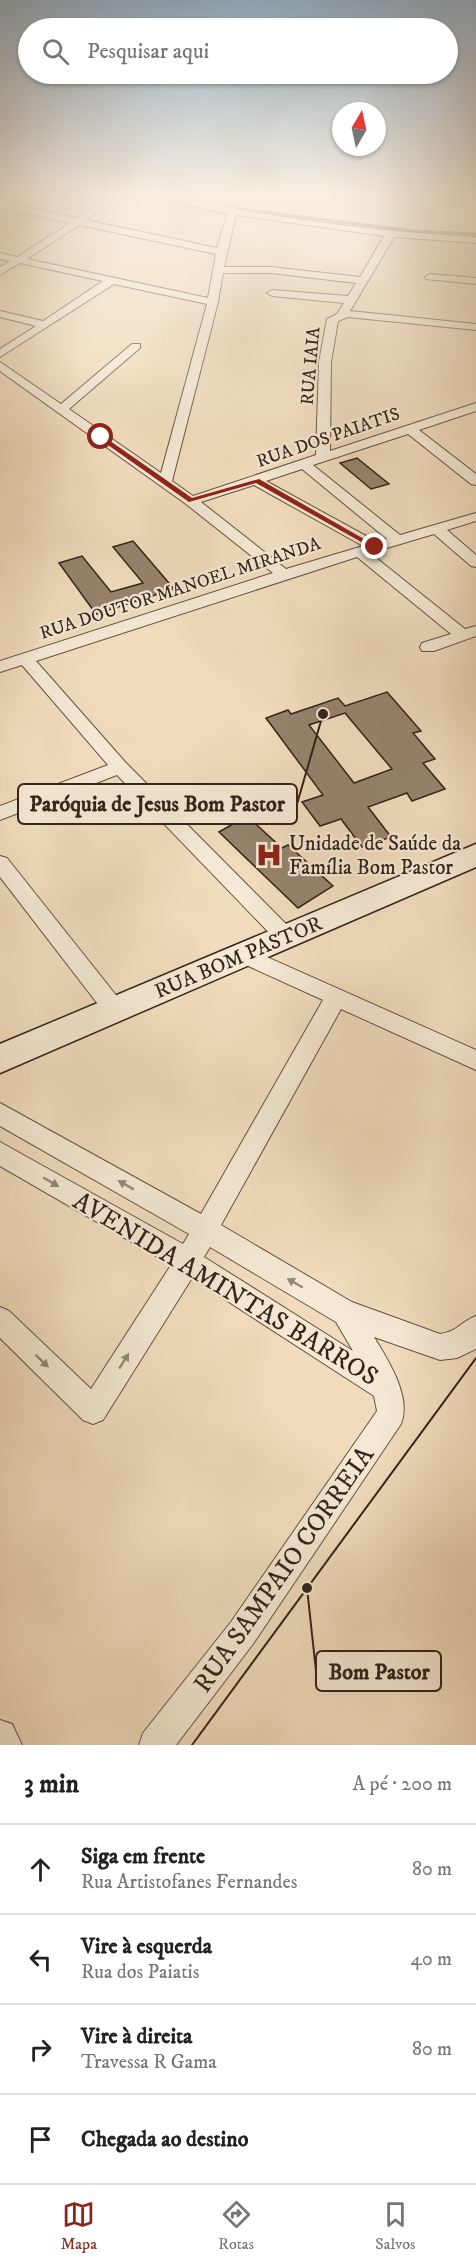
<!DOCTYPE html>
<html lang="pt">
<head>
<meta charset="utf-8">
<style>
	:root { --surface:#fff; --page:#f6f6f6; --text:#222; --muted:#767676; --line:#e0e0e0; --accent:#8f2418 }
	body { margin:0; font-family:"IM FELL DW Pica",serif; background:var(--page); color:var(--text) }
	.compass { position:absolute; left:332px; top:102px; width:54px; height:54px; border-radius:50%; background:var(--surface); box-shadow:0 2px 4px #0004; rotate:9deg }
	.stop { position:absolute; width:18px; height:18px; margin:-14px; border:4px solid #8f2418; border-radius:50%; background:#fff }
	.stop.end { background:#8f2418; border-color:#fff; box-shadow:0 2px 6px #0008 }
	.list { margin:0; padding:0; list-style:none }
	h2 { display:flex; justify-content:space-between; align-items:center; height:78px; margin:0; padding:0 24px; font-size:26px }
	h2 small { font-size:20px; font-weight:400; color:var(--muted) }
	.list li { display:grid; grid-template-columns:39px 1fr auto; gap:18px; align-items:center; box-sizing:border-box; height:90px; padding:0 24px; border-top:2px solid var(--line) }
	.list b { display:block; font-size:22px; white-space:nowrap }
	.list p { margin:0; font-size:20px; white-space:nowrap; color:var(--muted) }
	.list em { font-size:20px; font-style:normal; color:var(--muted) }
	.icon { flex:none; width:33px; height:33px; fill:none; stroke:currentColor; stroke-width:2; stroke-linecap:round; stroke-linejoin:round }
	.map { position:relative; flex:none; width:476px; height:1745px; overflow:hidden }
	.search { position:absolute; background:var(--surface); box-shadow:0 2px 4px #0004; left:18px; right:18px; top:18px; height:66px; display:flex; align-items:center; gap:15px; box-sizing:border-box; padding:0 21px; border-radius:33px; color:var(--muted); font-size:22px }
	.sheet { height:438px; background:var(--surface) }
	nav { display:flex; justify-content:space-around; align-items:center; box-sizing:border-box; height:84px; border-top:2px solid var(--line); background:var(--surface); font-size:16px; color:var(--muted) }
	nav a { display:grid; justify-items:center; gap:3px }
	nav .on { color:var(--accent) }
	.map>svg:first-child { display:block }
</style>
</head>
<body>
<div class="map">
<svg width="476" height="1745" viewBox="0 0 476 1745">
	<rect width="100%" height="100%" fill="#f0dcbd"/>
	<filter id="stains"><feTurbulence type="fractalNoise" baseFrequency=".00333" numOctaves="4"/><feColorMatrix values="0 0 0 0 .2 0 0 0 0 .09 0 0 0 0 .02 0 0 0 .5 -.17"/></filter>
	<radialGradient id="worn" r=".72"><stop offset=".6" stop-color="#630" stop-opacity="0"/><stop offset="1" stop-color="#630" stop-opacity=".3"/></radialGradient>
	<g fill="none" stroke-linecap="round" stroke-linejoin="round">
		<g stroke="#7e6c5a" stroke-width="3">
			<polyline points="167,195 181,199"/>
			<polyline points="229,208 414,231 476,234"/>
		</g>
	</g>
	<g fill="#96836e" stroke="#342319" stroke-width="1.5" fill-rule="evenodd">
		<polygon points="357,458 389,484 371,489 340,463"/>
		<polygon points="133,541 174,589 96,614 59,563 82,556 111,592 143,583 113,547"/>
		<path d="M387,692L421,731L413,733L435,759L423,763L445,789L412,801L407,793L368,807L391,837L362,847L341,819L320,826L302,802L323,795L266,718L288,710L291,714L338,698L345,706ZM345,713L392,769L354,783L309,725Z"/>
		<polygon points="247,816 282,848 288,845 333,886 298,908 219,832"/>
	</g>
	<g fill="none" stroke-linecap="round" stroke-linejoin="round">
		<g stroke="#635142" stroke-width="2">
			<g id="street">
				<path d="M112,195H123L86,220L217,248L227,214L144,195C186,195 229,209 271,215C339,226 407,233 476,237V243L394,237L350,311L476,324V330L348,317L338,321L331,362L330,451L476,403V411L419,430L476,474V485L471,484L408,434L313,465L400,535L476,513V521L447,530L476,555V567L471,566L434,534L370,553L465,629L476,626V636L434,651H422L420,647L422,643L451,634L357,557L36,661L126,763L293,931L296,937L293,943L286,945L279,943L117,775L0,820V806L108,765L22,665L0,672V661L273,573L186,504L0,371V362L61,404L132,344H140V348L69,409L161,473L207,304L114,284L0,357V349L36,326L0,317V311L43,321L103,281L20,263L0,275V267L10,261L0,259V253L17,257L70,223L0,208V202L76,218ZM236,215L384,236L360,277L271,267H224ZM79,225L216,254L208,298L27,259ZM223,273H271L356,283L348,296L272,290L267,293L272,296L344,303L337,314L327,319L319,362L316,455L193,496L172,481L218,302ZM302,469L387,539L377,542L266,481ZM254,485L363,546L286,569L201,502Z"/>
				<polygon points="430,274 476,278 476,284 426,279 425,277"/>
				<polygon points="0,856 7,858 123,1004 126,1010 123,1016 115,1019 107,1016 0,877"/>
				<path d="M242,946L476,1050V1070L341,1009L221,1225L352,1302L440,1334C459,1331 460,1322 476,1316V1349L457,1358L440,1360L374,1337C388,1360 412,1397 401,1424L253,1644L176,1745H139L143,1733L231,1622L377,1411L374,1396L192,1278L103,1420L93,1424L83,1420L0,1338V1307L9,1311L91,1389L171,1265L0,1166V1142L183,1244L189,1234L0,1126V1103L201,1214L323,1000L235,960L232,954L235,948ZM210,1247L336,1322L353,1351L204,1257Z"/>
				<polygon points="0,1720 12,1724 22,1745 0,1745"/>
			</g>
		</g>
		<g stroke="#342319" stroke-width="3">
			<polygon id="secondary" points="476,844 476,867 0,1073 0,1044"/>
		</g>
		<use href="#street" fill="#f5e8d4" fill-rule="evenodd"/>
		<use href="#secondary" fill="#f5e8d4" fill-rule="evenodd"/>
		<polyline stroke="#342319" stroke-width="2" points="192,1745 476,1358"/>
	</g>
	<defs><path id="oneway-solid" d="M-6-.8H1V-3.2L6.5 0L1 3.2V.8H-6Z" transform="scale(1.5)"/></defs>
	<g fill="#948676">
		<use href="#oneway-solid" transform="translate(51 1182) rotate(30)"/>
		<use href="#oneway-solid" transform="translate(126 1185) rotate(-151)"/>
		<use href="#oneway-solid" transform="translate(295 1283) rotate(-150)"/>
		<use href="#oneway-solid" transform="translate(42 1361) rotate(44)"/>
		<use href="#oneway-solid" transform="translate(124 1361) rotate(-58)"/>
	</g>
	<linearGradient id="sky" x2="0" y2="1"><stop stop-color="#91abc0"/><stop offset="0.44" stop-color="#f8efe1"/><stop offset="1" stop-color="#f8efe1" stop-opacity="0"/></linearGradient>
	<rect width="476" height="440" fill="url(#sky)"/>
	<polygon fill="#8f2418" points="98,436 103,436 192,498 259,479 378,547 372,548 256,483 189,502 98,438"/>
	<defs>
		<g id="hospital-bare" transform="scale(2.07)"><path d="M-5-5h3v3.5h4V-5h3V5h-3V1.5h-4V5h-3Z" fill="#8f2418" stroke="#f5e8d4" stroke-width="2.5" paint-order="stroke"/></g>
	</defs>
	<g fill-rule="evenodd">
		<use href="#hospital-bare" x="269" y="855"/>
	</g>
	<g text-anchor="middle" stroke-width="4.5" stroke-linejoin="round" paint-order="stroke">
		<g font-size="18" fill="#342319" stroke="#f5e8d4">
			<text transform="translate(310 366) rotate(-85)" y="6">RUA IAIA</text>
			<text transform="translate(328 437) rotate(-19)" y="6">RUA DOS PAIATIS</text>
			<text transform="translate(180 588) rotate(-18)" y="6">RUA DOUTOR MANOEL MIRANDA</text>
		</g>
		<g font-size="21" fill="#342319" stroke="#f5e8d4" text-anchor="start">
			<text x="289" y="850">Unidade de Saúde da<tspan x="289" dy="24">Família Bom Pastor</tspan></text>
		</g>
		<g font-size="21" fill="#342319" stroke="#f5e8d4">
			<text transform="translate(238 957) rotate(-23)" y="7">RUA BOM PASTOR</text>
		</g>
		<g font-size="26" fill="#342319" stroke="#f5e8d4">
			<text transform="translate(226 1288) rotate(31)" y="9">AVENIDA AMINTAS BARROS</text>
			<text transform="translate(283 1569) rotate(-55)" y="9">RUA SAMPAIO CORREIA</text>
		</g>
	</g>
	<path fill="none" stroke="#342319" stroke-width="2" d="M323 714L297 804M307 1588L316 1671"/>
	<g fill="#342319" stroke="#f5e8d4" stroke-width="2">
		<circle cx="323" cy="714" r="6"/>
		<circle cx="307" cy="1588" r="6"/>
	</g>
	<g fill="#f5e8d4" stroke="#342319" stroke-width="2">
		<rect x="18" y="784" width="279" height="40" rx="6"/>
		<rect x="316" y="1651" width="125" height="40" rx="6"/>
	</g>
	<g font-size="22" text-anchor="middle" font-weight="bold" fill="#342319">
		<text x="157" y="811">Paróquia de Jesus Bom Pastor</text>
		<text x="379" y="1679">Bom Pastor</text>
	</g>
	<rect width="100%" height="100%" filter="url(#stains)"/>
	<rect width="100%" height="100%" fill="url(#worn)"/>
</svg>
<svg class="compass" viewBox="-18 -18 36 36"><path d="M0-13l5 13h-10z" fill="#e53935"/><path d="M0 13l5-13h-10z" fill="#767676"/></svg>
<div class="stop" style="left:101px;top:437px"></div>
<div class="stop end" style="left:375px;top:547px"></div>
<div class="search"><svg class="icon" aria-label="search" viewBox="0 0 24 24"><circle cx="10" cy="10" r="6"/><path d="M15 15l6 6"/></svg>Pesquisar aqui</div>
</div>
<section class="sheet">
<h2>3 min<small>A pé · 200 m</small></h2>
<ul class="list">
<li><svg class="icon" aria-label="ahead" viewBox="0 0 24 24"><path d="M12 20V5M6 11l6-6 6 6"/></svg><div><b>Siga em frente</b><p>Rua Artistofanes Fernandes</p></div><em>80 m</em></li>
<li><svg class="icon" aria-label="left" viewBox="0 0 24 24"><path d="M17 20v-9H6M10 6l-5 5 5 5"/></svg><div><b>Vire à esquerda</b><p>Rua dos Paiatis</p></div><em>40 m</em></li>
<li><svg class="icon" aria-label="right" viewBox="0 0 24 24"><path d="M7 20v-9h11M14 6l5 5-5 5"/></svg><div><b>Vire à direita</b><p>Travessa R Gama</p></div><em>80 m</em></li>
<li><svg class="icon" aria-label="arrive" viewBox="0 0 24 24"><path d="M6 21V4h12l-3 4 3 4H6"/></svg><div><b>Chegada ao destino</b></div></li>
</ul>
</section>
<nav>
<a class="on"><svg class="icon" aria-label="map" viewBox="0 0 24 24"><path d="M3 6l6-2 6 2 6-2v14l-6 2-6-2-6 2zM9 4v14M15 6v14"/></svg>Mapa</a>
<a><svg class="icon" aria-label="directions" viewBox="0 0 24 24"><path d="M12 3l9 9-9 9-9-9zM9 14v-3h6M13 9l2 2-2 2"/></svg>Rotas</a>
<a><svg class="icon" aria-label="saved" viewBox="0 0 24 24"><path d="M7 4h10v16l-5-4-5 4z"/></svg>Salvos</a>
</nav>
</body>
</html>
